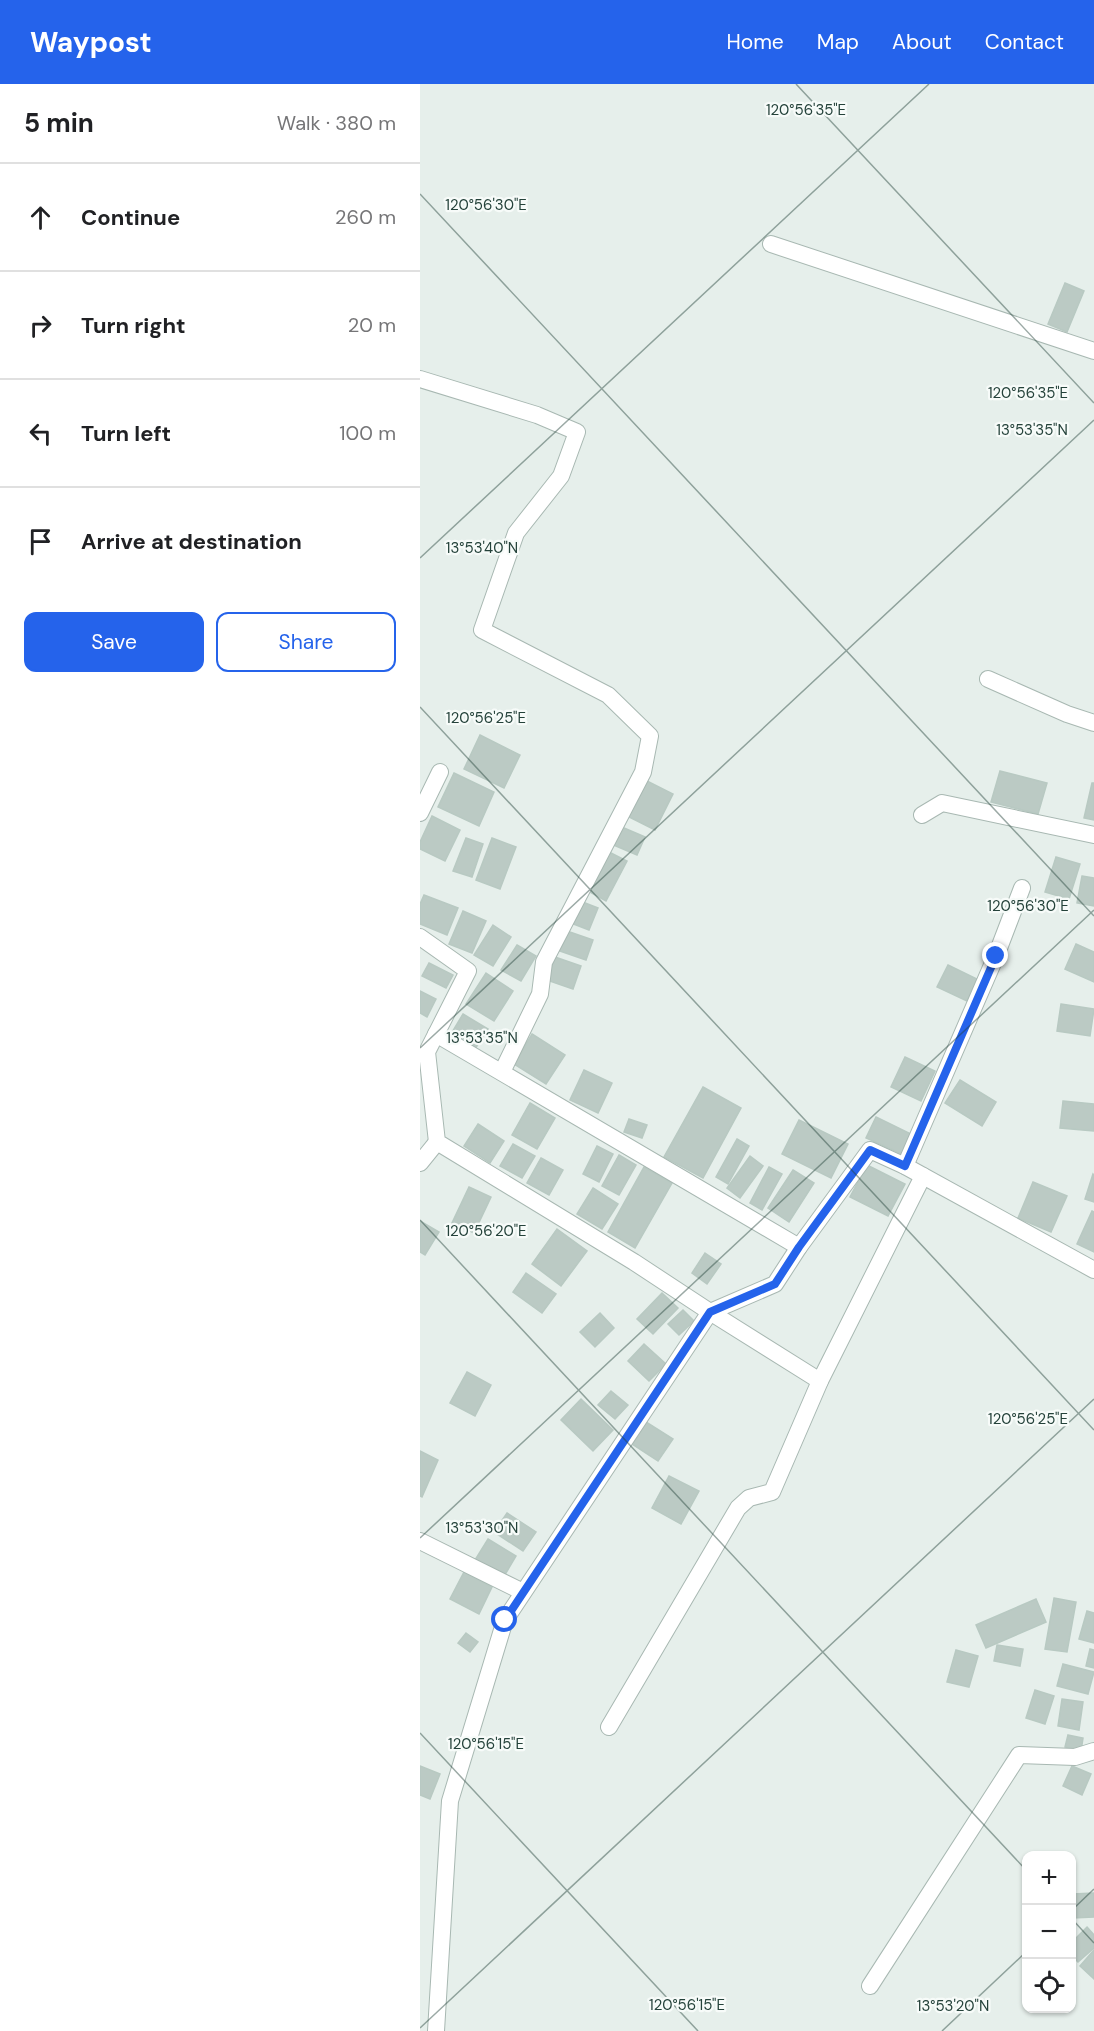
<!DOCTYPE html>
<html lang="en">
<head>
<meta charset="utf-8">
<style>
	:root { --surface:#fff; --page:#f2f2f2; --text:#202124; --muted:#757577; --line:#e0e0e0; --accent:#2563eb }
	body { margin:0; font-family:"DM Sans",sans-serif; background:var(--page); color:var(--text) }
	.controls { position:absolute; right:18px; bottom:18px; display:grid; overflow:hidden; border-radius:12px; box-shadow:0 2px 4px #0004 }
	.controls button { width:54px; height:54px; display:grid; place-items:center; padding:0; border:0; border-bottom:2px solid var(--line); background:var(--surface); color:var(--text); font:30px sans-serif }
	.stop { position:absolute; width:18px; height:18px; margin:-14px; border:4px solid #2563eb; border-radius:50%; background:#fff }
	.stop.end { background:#2563eb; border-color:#fff; box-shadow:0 2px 6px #0008 }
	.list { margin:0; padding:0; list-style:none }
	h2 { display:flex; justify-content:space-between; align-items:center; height:78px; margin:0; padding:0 24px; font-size:26px }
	h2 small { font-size:20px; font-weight:400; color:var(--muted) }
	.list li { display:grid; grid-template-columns:39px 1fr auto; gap:18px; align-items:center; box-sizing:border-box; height:108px; padding:0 24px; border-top:2px solid var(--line) }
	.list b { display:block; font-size:22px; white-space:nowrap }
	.list em { font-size:20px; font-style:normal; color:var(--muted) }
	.actions { display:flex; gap:12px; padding:18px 24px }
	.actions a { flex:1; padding:14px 0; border:2px solid var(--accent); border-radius:12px; text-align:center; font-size:21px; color:var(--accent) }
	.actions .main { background:var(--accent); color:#fff }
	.icon { flex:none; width:33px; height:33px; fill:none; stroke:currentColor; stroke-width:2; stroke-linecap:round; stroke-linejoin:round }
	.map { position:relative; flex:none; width:674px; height:1947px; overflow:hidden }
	header { display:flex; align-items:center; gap:36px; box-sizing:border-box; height:84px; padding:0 30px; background:var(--accent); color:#fff }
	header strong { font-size:28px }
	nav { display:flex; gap:33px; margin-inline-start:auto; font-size:21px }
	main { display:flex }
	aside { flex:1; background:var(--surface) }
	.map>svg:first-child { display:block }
</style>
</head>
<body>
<header>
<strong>Waypost</strong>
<nav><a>Home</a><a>Map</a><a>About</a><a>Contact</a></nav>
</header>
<main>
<aside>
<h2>5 min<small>Walk · 380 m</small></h2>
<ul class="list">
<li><svg class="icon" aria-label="ahead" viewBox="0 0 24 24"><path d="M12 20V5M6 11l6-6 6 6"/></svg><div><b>Continue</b></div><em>260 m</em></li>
<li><svg class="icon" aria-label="right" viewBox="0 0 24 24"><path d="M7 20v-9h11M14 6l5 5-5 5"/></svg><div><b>Turn right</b></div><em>20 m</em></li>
<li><svg class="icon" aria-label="left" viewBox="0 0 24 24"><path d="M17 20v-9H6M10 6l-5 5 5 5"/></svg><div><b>Turn left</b></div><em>100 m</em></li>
<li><svg class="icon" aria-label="arrive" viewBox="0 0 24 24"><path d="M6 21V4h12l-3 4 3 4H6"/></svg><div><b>Arrive at destination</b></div></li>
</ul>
<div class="actions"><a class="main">Save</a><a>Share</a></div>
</aside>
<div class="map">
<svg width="674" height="1947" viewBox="0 0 674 1947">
	<rect width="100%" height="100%" fill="#e6efeb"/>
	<g fill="#bbcac4" stroke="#b8c9c2" stroke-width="1.5">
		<polygon points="645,199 664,207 647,248 628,240"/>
		<polygon points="60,651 100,671 84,704 44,685"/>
		<polygon points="580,687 627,699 618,730 571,718"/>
		<polygon points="34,689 74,708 59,742 18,723"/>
		<polygon points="223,695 253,710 235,746 205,731"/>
		<polygon points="672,699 674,699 674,736 664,734"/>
		<polygon points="12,732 40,746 25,777 0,765 0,758"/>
		<polygon points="197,741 225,753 217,771 189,759"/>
		<polygon points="46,754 63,760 52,793 33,787"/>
		<polygon points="72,754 96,763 80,805 56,796"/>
		<polygon points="189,768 207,777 186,817 168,807"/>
		<polygon points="636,773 660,780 649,815 625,808"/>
		<polygon points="662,792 674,794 674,822 657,819"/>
		<polygon points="4,811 38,824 27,851 0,840 0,820"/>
		<polygon points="160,817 178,824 169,846 151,839"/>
		<polygon points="43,827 66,837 52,869 29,860"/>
		<polygon points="73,841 91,853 73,882 54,871"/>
		<polygon points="144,846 173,856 166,876 137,866"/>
		<polygon points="656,860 674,868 674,898 645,885"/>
		<polygon points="97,861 116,872 101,897 81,886"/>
		<polygon points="135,873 161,882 153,905 127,896"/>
		<polygon points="9,879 33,891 26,904 2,892"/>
		<polygon points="528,881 557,895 547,917 517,903"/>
		<polygon points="66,889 93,907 74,937 46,920"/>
		<polygon points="0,907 16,915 7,933 0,929"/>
		<polygon points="641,920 674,925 670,952 637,947"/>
		<polygon points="43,930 68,945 55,965 31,950"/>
		<polygon points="112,950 145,971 126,1000 94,980"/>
		<polygon points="485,973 515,987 501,1017 471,1003"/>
		<polygon points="164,986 192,999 178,1029 150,1016"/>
		<polygon points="540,996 576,1018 562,1042 525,1019"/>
		<polygon points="283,1003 321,1024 283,1094 244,1073"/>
		<polygon points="643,1017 674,1020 674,1047 640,1044"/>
		<polygon points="110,1019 135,1034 117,1065 92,1051"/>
		<polygon points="456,1033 491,1050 482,1070 446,1054"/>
		<polygon points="209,1035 227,1041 222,1054 204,1048"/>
		<polygon points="379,1036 428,1060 411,1094 362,1070"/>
		<polygon points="58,1040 84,1057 70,1079 44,1062"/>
		<polygon points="317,1055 329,1062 308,1100 296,1093"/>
		<polygon points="93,1060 115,1072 102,1094 80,1082"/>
		<polygon points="177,1062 193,1070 179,1098 163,1090"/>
		<polygon points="199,1071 216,1081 199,1111 182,1102"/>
		<polygon points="330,1072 343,1082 320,1114 307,1104"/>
		<polygon points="121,1074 143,1086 129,1111 107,1099"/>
		<polygon points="447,1081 485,1100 468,1132 430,1113"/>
		<polygon points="224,1083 252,1099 215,1164 188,1148"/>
		<polygon points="349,1083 362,1090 342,1126 330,1119"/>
		<polygon points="373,1086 394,1099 369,1138 348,1124"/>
		<polygon points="673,1090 674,1091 674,1118 665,1115"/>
		<polygon points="613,1098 647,1112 631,1148 598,1134"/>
		<polygon points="49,1103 71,1113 54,1149 32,1139"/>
		<polygon points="173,1104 198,1120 182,1145 157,1130"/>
		<polygon points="672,1127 674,1128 674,1168 657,1160"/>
		<polygon points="0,1137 19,1148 5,1171 0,1168"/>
		<polygon points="137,1145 167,1167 141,1202 112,1180"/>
		<polygon points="285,1169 301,1180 287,1200 272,1189"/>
		<polygon points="106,1189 136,1210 122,1229 93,1208"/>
		<polygon points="242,1209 258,1224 233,1250 217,1235"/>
		<polygon points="263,1226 274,1237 259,1251 248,1240"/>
		<polygon points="180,1229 194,1244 175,1263 160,1248"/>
		<polygon points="224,1260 246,1280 229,1297 208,1277"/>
		<polygon points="47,1288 71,1301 55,1332 30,1319"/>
		<polygon points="191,1307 208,1321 195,1335 178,1321"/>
		<polygon points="161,1315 193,1346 173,1367 141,1336"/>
		<polygon points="226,1338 253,1355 238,1377 212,1360"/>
		<polygon points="0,1367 18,1376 2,1413 0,1412"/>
		<polygon points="249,1392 279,1407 261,1440 232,1424"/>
		<polygon points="87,1429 116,1448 103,1467 74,1448"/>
		<polygon points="68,1455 96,1472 83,1494 55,1476"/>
		<polygon points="44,1488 72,1503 59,1530 30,1515"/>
		<polygon points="634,1514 656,1518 647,1568 625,1565"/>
		<polygon points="616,1515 626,1538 566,1564 556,1541"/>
		<polygon points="667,1527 674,1529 674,1559 659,1555"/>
		<polygon points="46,1549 58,1558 50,1568 38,1559"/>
		<polygon points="577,1561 603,1565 600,1582 574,1577"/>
		<polygon points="670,1565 674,1566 674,1584 666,1582"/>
		<polygon points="536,1566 558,1572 549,1603 527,1598"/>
		<polygon points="643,1580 674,1588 668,1610 637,1602"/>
		<polygon points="615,1606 634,1612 625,1640 606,1634"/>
		<polygon points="642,1615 663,1618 659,1646 638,1642"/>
		<polygon points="648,1651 663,1654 661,1667 645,1663"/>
		<polygon points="0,1682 20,1690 10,1715 0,1711"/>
		<polygon points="652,1682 671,1690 662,1711 643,1702"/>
		<polygon points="674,1809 674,1833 653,1834 653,1810"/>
		<polygon points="667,1843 674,1851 674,1864 658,1878 652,1872 652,1858"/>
		<polygon points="674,1866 674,1895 660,1882"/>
	</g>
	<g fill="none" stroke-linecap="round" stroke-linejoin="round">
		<g stroke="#a8b8b2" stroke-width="18">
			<g id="minor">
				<polyline points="351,160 674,267"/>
				<polyline points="0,295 117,331 157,348 141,392 96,449 62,546 188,611 230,652 223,688 124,878 120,910 82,988"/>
				<polyline points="568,595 647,630 674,639"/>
				<polyline points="0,729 20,688"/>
				<polyline points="502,731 522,719 674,751"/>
				<polyline points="0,853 48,887 7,968 17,1058 214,1178 290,1228 400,1297"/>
				<polyline points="16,950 379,1163"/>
				<polyline points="0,1079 17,1058"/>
				<polyline points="485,1082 576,872 602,804"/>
				<polyline points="0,1457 103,1508"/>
				<polyline points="189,1643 318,1424 329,1414 352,1408 400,1297 503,1092"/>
				<polyline points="450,1902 599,1671 655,1673 674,1667"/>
				<polyline points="16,1947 30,1717 85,1536 290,1228 355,1200 379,1163 450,1066 485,1082 674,1186"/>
			</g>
		</g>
		<use href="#minor" stroke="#fff" stroke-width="16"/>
	</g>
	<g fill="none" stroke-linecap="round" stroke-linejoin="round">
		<polyline stroke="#2563eb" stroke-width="8" points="85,1536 290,1228 355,1200 379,1163 450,1066 485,1082 576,872"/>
	</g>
	<path fill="none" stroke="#24423a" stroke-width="1.5" stroke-opacity="0.45" d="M376,0L674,319M0,110L674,832M0,474L509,0M0,623L674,1346M0,964L674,336M0,1136L606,1786M0,1454L674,826M0,1649L278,1947M652,1826L674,1805M652,1835L674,1859M0,1944L674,1315M522,1947L606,1868"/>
	<g font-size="15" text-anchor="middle" fill="#24423a" stroke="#f7fbf9" stroke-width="4.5" stroke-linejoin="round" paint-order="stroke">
		<text x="386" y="31">120°56'35"E</text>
		<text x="66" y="126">120°56'30"E</text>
		<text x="608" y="314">120°56'35"E</text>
		<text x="612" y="351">13°53'35"N</text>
		<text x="62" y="469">13°53'40"N</text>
		<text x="66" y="639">120°56'25"E</text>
		<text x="608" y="827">120°56'30"E</text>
		<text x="62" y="959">13°53'35"N</text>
		<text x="66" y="1152">120°56'20"E</text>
		<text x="608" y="1340">120°56'25"E</text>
		<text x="62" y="1449">13°53'30"N</text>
		<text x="66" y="1665">120°56'15"E</text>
		<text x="267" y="1926">120°56'15"E</text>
		<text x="533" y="1927">13°53'20"N</text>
	</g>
</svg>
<div class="controls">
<button>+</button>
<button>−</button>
<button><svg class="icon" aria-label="locate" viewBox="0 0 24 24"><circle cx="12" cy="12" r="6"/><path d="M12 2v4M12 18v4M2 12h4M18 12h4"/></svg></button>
</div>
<div class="stop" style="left:85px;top:1536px"></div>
<div class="stop end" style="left:576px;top:872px"></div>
</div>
</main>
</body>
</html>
